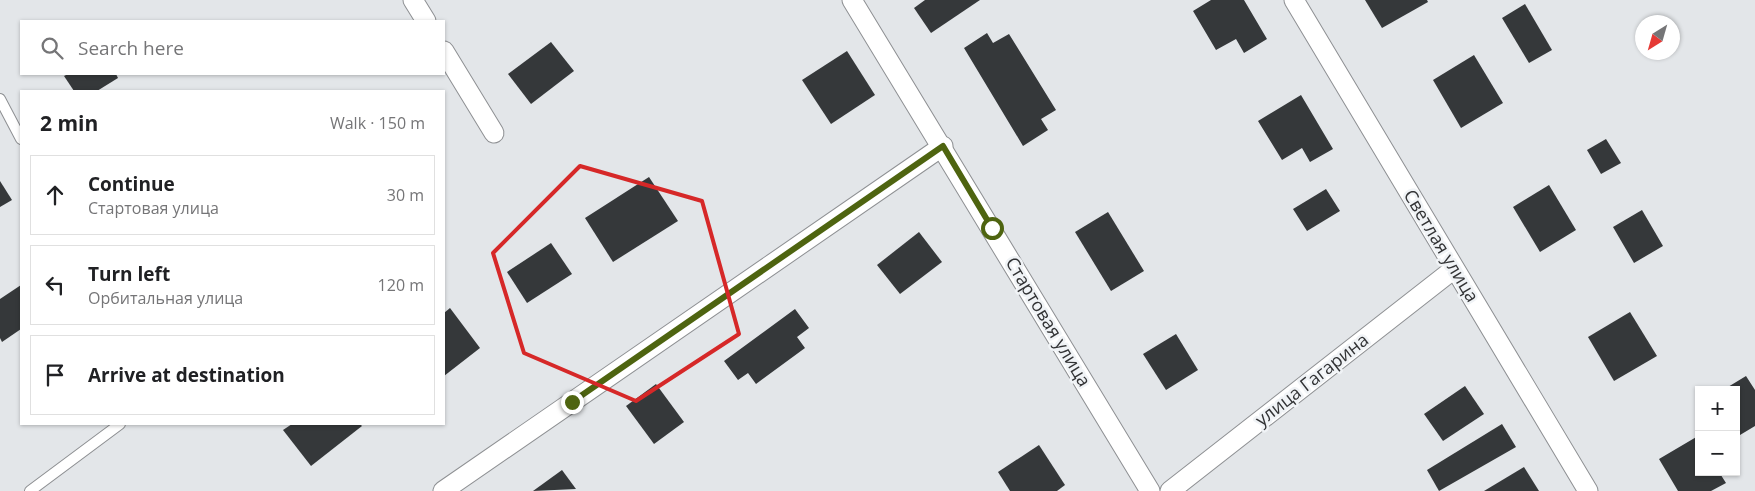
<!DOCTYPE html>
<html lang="en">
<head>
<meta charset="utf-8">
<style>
	:root { --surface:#fff; --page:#f6f6f6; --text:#202124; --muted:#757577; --line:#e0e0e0 }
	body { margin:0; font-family:"Open Sans",sans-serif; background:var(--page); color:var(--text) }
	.controls { position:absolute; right:15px; bottom:15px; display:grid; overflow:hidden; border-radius:0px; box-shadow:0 1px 4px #0004 }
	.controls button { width:45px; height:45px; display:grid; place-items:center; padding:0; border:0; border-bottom:1px solid var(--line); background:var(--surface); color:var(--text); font:25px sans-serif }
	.compass { position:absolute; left:1635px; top:15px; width:45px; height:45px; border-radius:50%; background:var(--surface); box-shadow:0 1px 4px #0004; rotate:217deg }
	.stop { position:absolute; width:15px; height:15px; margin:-11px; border:4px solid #4e6410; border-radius:50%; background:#fff }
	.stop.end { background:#4e6410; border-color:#fff; box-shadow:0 1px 5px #0008 }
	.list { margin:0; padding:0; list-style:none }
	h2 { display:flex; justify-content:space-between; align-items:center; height:65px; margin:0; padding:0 20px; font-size:21px }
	h2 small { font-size:16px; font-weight:400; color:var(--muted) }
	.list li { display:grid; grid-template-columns:32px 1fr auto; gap:15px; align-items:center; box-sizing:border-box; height:80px; margin:0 10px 10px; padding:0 10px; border:1px solid var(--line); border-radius:0px }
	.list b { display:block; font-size:19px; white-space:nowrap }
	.list p { margin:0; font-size:16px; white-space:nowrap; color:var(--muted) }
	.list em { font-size:16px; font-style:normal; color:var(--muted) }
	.icon { flex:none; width:28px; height:28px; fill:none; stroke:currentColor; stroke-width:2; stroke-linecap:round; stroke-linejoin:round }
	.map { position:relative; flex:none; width:1755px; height:491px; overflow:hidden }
	.search { position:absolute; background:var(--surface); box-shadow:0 1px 4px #0004; left:20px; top:20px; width:425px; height:55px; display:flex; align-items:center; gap:12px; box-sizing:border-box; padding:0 18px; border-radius:0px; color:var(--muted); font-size:19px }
	.panel { position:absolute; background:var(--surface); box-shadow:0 1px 4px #0004; left:20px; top:90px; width:425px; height:335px; border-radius:0px }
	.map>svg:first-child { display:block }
</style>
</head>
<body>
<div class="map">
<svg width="1755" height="491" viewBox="0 0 1755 491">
	<rect width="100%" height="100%" fill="#e3e6e9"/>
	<g fill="#35383a">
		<polygon points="925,0 980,0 931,33 914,8"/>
		<polygon points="1211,0 1244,0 1267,39 1244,53 1236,39 1216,50 1193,11"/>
		<polygon points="1365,0 1427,0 1428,2 1382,28"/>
		<polygon points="1525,4 1552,50 1529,63 1502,18"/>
		<polygon points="987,33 993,43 1009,34 1056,110 1041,119 1048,130 1023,146 964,48"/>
		<polygon points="551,42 574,71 531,104 508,74"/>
		<polygon points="847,51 875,95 831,124 802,80"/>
		<polygon points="1474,55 1503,103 1461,128 1433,80"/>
		<polygon points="68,74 116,74 118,78 97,91 74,91 64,76"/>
		<polygon points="1301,95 1333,149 1310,162 1302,148 1282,160 1258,121"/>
		<polygon points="1606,139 1621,163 1601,174 1587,150"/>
		<polygon points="649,177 678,221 613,262 585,218"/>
		<polygon points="0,181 12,200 0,207"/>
		<polygon points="1549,185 1576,230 1540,252 1513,207"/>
		<polygon points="1326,189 1340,211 1307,231 1293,209"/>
		<polygon points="1642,210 1663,246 1634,263 1613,227"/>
		<polygon points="1108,212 1144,271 1111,291 1075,232"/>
		<polygon points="919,232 942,262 900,294 877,265"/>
		<polygon points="551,243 572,274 527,303 507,272"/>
		<polygon points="21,285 21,329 2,342 0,338 0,299"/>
		<polygon points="450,308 480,348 444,376 444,313"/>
		<polygon points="795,309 809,328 797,337 805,348 756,384 748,373 738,380 724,361"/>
		<polygon points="1630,312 1657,356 1614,381 1588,337"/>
		<polygon points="1176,334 1198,370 1166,390 1143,354"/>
		<polygon points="1746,376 1755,390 1755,426 1740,435 1736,429 1736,390 1723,390"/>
		<polygon points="656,384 684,422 654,444 626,406"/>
		<polygon points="1465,386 1484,414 1443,441 1424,414"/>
		<polygon points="292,424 360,424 362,426 311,466 283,430"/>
		<polygon points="1502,424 1516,447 1439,491 1427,470"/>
		<polygon points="1698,436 1699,472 1719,472 1726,483 1711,491 1678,491 1659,459"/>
		<polygon points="1039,445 1065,485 1057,491 1010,491 998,472"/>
		<polygon points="1524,467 1539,491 1484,491"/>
		<polygon points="562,470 576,489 533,491"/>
	</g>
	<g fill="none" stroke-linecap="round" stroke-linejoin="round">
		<g stroke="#8e9093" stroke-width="12">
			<g id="lane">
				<polyline points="0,99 21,139"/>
				<polyline points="30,491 120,424"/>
			</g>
		</g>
		<g stroke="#8e9093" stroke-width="21">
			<g id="street">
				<polyline points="413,0 426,21"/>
				<polyline points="852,0 1150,491"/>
				<polyline points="1294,0 1588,491"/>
				<polyline points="444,51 494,133"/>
				<polyline points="443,491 943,146"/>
				<polyline points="1170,491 1454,269"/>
			</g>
		</g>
		<use href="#lane" stroke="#fff" stroke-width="10"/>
		<use href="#street" stroke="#fff" stroke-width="19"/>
	</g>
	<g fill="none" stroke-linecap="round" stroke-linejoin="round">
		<polyline stroke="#4e6410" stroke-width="6" points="572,402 943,146 992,228"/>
	</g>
	<path fill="none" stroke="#d62828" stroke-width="4" stroke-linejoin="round" d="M580,166L702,201L739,334L636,401L524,353L493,253Z"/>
	<g text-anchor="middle" stroke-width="5" stroke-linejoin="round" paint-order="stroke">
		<g font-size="18" fill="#323335" stroke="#f0f3f6">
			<text transform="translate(1441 246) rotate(59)" y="6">Светлая улица</text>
			<text transform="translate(1048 322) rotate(59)" y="6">Стартовая улица</text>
			<text transform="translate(1312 380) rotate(-38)" y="6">улица Гагарина</text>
		</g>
	</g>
</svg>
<div class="controls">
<button>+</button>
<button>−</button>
</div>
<svg class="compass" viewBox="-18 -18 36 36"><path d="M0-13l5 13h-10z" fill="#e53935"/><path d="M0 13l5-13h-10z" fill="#757577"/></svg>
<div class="stop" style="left:992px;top:228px"></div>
<div class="stop end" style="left:572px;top:402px"></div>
<div class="search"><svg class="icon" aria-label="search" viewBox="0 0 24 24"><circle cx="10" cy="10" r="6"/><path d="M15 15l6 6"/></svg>Search here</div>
<section class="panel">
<h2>2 min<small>Walk · 150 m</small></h2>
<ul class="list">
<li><svg class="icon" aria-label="ahead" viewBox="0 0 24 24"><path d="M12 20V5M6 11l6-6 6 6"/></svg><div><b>Continue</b><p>Стартовая улица</p></div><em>30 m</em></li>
<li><svg class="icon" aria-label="left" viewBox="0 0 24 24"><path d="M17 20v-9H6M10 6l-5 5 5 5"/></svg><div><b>Turn left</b><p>Орбитальная улица</p></div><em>120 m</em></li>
<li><svg class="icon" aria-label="arrive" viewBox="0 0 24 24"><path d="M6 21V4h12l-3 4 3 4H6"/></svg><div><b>Arrive at destination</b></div></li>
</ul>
</section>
</div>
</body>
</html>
